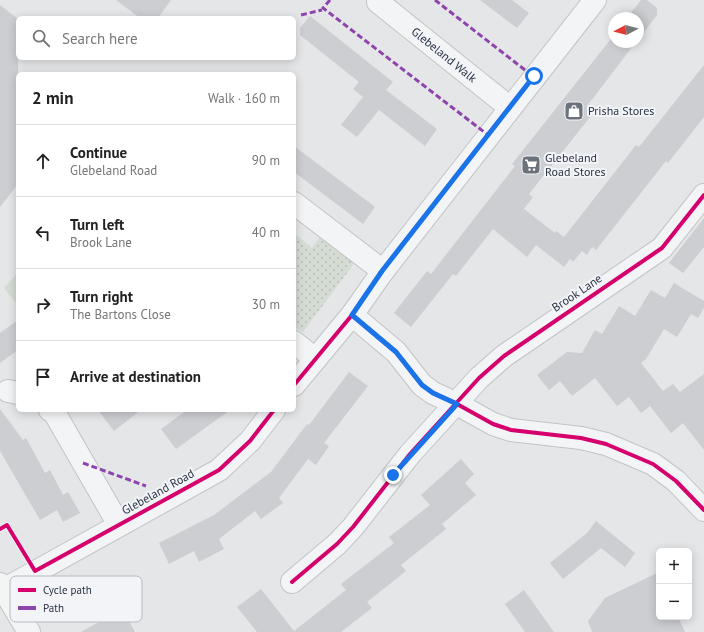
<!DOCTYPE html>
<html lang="en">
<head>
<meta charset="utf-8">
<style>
	:root { --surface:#fff; --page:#f6f6f6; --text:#222; --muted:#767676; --line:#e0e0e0 }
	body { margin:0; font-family:"PT Sans",sans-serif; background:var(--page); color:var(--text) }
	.controls { position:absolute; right:12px; bottom:12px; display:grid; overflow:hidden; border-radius:6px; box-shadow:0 2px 10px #0003 }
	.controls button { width:36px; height:36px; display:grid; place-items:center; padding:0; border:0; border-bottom:1px solid var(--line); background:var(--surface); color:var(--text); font:20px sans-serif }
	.compass { position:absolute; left:608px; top:12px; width:36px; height:36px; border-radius:50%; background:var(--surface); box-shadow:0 2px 10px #0003; rotate:263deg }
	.stop { position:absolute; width:12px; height:12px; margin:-9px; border:3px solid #1a73e8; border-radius:50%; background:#fff }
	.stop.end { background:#1a73e8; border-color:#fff; box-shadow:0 1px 4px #0008 }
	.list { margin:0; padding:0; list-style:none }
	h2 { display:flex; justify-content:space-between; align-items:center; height:52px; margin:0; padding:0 16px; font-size:17px }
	h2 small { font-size:13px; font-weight:400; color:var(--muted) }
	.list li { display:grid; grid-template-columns:26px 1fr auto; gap:12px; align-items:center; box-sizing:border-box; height:72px; padding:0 16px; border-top:1px solid var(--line) }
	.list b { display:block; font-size:15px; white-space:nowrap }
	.list p { margin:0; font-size:13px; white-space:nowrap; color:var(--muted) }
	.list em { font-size:13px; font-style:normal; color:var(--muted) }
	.icon { flex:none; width:22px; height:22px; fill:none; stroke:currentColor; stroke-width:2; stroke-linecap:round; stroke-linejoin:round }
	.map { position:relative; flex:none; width:704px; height:632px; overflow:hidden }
	.search { position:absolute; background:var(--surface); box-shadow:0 2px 10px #0003; left:16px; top:16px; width:280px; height:44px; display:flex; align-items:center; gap:10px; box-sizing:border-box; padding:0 14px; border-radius:6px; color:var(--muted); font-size:15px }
	.panel { position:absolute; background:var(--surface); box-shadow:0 2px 10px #0003; left:16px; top:72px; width:280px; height:340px; border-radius:6px }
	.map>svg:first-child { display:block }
</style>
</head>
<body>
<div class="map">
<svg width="704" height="632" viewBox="0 0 704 632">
	<defs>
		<pattern id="grass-dots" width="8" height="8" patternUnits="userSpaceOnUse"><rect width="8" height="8" fill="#d5dcd4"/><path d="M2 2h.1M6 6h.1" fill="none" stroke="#b7bdb7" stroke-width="1.8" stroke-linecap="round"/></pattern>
	</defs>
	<rect width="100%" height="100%" fill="#e4e6e8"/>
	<polygon fill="url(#grass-dots)" points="294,233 312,248 322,234 356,261 303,332 294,326"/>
	<polygon fill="#d5dcd4" points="18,272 18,306 4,288"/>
	<g fill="#ccced1">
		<polygon points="116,0 171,0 158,18 140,18"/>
		<polygon points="480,0 512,0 529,13 517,28"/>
		<polygon points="641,0 647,0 657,8 657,15 638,40 638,18 627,18"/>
		<polygon points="0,5 18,19 18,184 0,207"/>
		<polygon points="310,16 393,82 386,90 437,129 425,146 379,110 357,137 341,125 363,97 353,89 359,82 300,35 300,28"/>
		<polygon points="614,35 614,42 636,42 587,106 594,112 529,194 533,197 524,209 555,233 556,231 564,237 636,145 639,147 704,65 704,117 668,163 666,161 596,250 592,247 587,255 582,251 573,262 570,259 564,267 536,245 527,257 493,229 456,276 453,274 411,327 394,313 427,271 431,274 515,166 512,164"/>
		<polygon points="294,146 375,207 363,224 294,172"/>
		<polygon points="704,218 704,247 683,273 669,263"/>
		<polygon points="674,283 704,301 704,308 698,318 691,314 677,337 664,329 646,359 641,363 663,391 673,384 680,392 704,374 704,450 683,423 671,433 650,406 641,413 629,397 617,406 595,378 572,396 560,381 549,390 537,375 567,352 582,353 595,330 602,334 619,306 635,316 651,290 665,298"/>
		<polygon points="18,320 18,350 0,363 0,333"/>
		<polygon points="349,372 368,386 324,443 329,446 316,465 308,459 279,498 283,503 261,519 255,511 219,539 224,549 199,562 194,551 169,564 159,543 214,515 271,472 307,424 309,425"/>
		<polygon points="0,409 23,440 26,438 45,473 50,470 63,495 68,492 80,513 63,522 57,510 40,520 0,451"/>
		<polygon points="98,410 141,410 114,431"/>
		<polygon points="187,410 230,410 176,449 161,429"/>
		<polygon points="461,459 474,474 465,483 476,495 442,524 446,529 401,565 406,571 367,602 372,608 341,632 257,632 237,607 261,589 294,631 346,590 341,584 394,543 389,537 430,505 421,495"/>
		<polygon points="596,521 635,553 625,567 601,548 563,579 550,563 587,533"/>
		<polygon points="657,573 659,577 659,617 678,617 685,632 592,632 588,621 605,598"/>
		<polygon points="524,590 554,632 525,632 505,604"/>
		<polygon points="122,609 135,632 81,632"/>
	</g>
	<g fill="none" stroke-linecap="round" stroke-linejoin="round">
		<g stroke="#c2c4c6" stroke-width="24">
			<g id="minor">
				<polyline points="378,2 509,107"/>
				<polyline points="294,203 383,271"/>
				<polyline points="352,315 396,352 422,385 433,393 457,404 493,424 511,430 581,438 606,444 653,464 676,481 704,510"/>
				<polyline points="294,342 315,359"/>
				<polyline points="294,385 352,315 383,271 595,0"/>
				<polyline points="8,391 18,393"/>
				<polyline points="50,410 54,412 119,525"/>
				<polyline points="292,582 337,544 353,527 410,454 479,378 504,356 662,248 704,195"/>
				<polyline points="3,590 219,470 250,441 274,410"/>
			</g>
		</g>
		<g stroke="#c2c4c6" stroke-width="24">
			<polyline id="tertiary" points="0,584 29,632"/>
		</g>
		<use href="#minor" stroke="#f3f4f5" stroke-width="22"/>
		<use href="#tertiary" stroke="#f3f4f5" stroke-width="22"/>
		<g stroke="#8e44ad" stroke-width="3" stroke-dasharray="6 3" stroke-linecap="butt">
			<polyline points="330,0 323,8 488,135"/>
			<polyline points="435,0 534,77"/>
			<polyline points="301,15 322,10"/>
			<polyline points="83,463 146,486"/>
		</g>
		<g stroke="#f2f4f8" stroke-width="6">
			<g id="cycleway">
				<polyline points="294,385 352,315 396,352 422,385 433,393 457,404 493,424 511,430 581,438 606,444 653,464 676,481 704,510"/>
				<polyline points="0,529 7,525 35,571 219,470 250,441 274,410"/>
				<polyline points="292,582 337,544 353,527 410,454 479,378 504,356 662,248 704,195"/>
			</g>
		</g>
		<use href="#cycleway" stroke="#d6006c" stroke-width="4"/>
	</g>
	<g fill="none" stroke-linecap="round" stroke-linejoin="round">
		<polyline stroke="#1a73e8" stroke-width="5" points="393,475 457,404 433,393 422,385 396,352 352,315 382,271 534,76"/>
	</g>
	<defs>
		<g id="shop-square" transform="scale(1)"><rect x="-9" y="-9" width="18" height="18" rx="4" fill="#6c727c" stroke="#f2f4f8"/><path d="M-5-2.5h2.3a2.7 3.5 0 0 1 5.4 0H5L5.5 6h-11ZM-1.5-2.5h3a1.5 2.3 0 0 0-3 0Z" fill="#fff"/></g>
		<g id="supermarket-square" transform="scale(1)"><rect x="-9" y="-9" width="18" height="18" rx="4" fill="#6c727c" stroke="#f2f4f8"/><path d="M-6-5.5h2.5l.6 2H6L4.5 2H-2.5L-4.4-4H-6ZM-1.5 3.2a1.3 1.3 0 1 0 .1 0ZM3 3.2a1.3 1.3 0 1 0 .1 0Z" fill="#fff"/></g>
	</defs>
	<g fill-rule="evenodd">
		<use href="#shop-square" x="574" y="111"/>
		<use href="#supermarket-square" x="531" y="165"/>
	</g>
	<g text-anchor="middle" stroke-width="4" stroke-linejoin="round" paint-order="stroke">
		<g font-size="12" fill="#2b3442" stroke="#f2f4f8">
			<text transform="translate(444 55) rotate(39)" y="4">Glebeland Walk</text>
			<text transform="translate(577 293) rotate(-34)" y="4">Brook Lane</text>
			<text transform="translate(158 492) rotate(-29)" y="4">Glebeland Road</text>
		</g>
		<g font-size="12" fill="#2b3442" stroke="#f2f4f8" text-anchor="start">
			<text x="588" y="115">Prisha Stores</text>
			<text x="545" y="162">Glebeland<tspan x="545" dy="14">Road Stores</tspan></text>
		</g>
	</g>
	<rect x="10" y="576" width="132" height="46" rx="6" fill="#f2f4f8" stroke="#b6bac1" stroke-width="1"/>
	<rect x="18" y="588" width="18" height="4" fill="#d6006c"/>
	<rect x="18" y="606" width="18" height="4" fill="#8e44ad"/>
	<g font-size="11" fill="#2b3442">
		<text x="43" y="594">Cycle path</text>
		<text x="43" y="612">Path</text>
	</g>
</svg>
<div class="controls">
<button>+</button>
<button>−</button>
</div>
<svg class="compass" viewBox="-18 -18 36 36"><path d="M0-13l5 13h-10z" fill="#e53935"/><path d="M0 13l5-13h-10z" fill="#767676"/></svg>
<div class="stop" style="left:534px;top:76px"></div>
<div class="stop end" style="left:393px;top:475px"></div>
<div class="search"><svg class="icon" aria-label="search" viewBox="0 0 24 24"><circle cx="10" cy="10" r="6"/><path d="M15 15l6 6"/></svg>Search here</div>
<section class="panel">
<h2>2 min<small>Walk · 160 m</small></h2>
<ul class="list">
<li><svg class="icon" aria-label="ahead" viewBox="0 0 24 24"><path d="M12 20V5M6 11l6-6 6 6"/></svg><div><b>Continue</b><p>Glebeland Road</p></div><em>90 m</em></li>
<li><svg class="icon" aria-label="left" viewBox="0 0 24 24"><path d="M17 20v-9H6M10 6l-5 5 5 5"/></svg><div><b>Turn left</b><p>Brook Lane</p></div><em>40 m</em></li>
<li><svg class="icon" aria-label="right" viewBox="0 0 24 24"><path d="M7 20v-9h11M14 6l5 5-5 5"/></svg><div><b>Turn right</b><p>The Bartons Close</p></div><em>30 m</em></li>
<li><svg class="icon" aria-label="arrive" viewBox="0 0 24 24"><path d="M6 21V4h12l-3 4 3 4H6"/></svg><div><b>Arrive at destination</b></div></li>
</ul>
</section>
</div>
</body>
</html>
